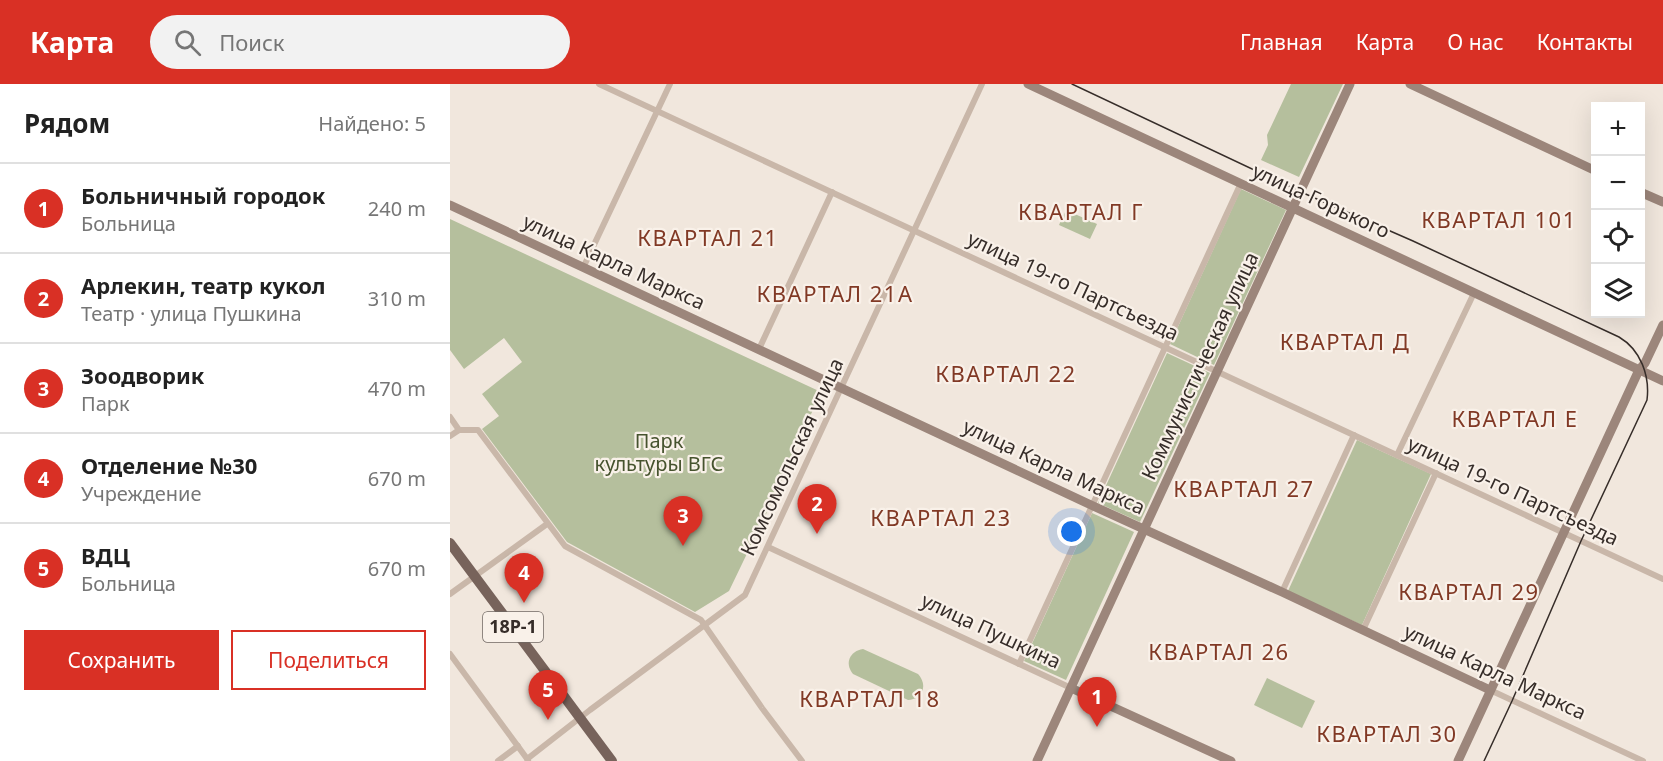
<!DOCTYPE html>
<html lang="ru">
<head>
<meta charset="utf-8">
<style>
	:root { --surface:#fff; --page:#f2f2f2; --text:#222; --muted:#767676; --line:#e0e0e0; --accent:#d93025 }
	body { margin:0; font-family:"Noto Sans",sans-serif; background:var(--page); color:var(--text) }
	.controls { position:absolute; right:18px; top:18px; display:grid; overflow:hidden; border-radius:0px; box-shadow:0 6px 24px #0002 }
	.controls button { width:54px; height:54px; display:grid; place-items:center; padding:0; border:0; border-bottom:2px solid var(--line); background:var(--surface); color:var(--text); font:30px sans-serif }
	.you { position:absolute; left:622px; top:448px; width:21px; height:21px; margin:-15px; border:4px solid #fff; border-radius:50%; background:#1a73e8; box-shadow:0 0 0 9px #1a73e833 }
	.badge { display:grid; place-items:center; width:39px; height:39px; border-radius:50%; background:var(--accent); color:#fff; font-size:20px; font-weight:700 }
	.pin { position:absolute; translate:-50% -50px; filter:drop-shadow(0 2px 3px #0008) }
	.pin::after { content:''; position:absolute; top:32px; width:21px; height:18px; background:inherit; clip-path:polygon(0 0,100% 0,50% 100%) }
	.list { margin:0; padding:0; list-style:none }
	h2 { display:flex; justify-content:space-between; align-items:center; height:78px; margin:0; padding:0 24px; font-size:26px }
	h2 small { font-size:20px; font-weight:400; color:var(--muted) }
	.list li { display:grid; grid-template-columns:39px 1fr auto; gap:18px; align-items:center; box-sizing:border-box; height:90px; padding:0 24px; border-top:2px solid var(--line) }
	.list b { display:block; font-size:22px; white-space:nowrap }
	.list p { margin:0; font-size:20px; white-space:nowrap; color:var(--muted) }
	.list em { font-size:20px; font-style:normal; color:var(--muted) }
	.actions { display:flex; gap:12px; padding:18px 24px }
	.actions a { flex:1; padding:14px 0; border:2px solid var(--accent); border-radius:0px; text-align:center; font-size:21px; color:var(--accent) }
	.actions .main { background:var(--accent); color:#fff }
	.icon { flex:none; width:33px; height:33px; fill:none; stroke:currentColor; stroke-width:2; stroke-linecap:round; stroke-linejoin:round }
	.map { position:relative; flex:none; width:1213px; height:677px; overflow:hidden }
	header { display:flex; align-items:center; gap:36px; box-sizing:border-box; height:84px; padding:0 30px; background:var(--accent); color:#fff }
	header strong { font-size:28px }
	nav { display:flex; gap:33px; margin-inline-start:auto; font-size:21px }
	.search { width:420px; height:54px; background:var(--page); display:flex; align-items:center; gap:15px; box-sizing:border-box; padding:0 21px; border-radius:33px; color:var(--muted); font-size:22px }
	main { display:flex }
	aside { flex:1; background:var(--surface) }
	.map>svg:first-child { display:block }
</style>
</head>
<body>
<header>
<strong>Карта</strong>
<div class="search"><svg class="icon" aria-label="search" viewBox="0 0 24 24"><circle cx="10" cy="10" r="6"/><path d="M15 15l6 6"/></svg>Поиск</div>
<nav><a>Главная</a><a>Карта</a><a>О нас</a><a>Контакты</a></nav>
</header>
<main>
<aside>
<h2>Рядом<small>Найдено: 5</small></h2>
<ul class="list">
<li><span class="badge">1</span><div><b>Больничный городок</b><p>Больница</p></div><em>240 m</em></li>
<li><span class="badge">2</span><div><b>Арлекин, театр кукол</b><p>Театр · улица Пушкина</p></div><em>310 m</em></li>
<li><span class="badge">3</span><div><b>Зоодворик</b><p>Парк</p></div><em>470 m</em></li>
<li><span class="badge">4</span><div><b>Отделение №30</b><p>Учреждение</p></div><em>670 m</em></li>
<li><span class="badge">5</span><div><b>ВДЦ</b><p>Больница</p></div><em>670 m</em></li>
</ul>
<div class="actions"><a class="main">Сохранить</a><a>Поделиться</a></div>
</aside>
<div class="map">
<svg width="1213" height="677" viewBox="0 0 1213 677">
	<rect width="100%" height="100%" fill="#f1e7dd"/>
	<g fill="#b5bf9d">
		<polygon points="841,0 893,0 849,93 811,76 818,61 817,51"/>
		<polygon points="791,105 836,126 764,281 720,260"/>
		<polygon points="616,126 647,140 640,155 609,141"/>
		<polygon points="0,135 371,308 318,426 279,507 245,528 117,458 32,345 49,332 32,310 72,278 54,254 14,285 0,266"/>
		<polygon points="717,269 760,289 690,438 648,419"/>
		<polygon points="907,356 981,390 912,541 838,507"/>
		<polygon points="642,429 684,448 616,596 574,577"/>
		<path d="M413,565L468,590C478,601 473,615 458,616L403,590C394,579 400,567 413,565Z"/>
		<polygon points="817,594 865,617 852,644 804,621"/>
	</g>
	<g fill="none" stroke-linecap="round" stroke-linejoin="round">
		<g stroke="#c9b7a9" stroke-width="6">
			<polyline points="149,0 1213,495"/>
			<polyline points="133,184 220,0"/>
			<polyline points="309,265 382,108"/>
			<polyline points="0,333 9,346"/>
			<polyline points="9,346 28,346 115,462 251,536 312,624 352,677"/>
			<polyline points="0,352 9,346"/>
			<polyline points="947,371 1024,209"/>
			<polyline points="318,463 621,604"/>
			<polyline points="832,508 904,351"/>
			<polyline points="0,510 97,440"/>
			<polyline points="913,546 986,389"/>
			<polyline points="0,570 78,676"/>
			<polyline points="569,580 791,99"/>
			<polyline points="1040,606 1193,677"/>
			<polyline points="77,675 140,626 295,511 532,0"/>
			<polyline points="48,677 68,662"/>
		</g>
		<g stroke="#9c867b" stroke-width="9">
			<polyline points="578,0 1213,297"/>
			<polyline points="960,0 1146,87"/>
			<polyline points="1190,108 1213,118"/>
			<polyline points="0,121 641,421 832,508 1040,606"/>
			<polyline points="621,604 781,677"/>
			<polyline points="587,677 900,0"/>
			<polyline points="1008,677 1189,286 1195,279 1213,241"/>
		</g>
		<polyline stroke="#77635b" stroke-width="10" points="0,459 162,677"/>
		<path stroke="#362d29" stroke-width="1.5" d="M622,0L851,108L963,157L1169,253C1191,266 1200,292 1197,316L1131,457L1062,617L1034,677"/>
	</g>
	<g text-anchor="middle" stroke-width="4.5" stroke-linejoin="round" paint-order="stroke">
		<rect fill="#f9f1e9" stroke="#706863" stroke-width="1.5" x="33" y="528" width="60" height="30" rx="4.5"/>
		<g font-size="18" font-weight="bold" fill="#362d29">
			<text x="63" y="549">18Р-1</text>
		</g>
		<g font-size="20" fill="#362d29" stroke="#f9f1e9">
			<text transform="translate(871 117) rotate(25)" y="7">улица Горького</text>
			<text transform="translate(164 178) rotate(25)" y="7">улица Карла Маркса</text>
			<text transform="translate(623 202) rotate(25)" y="7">улица 19-го Партсъезда</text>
			<text transform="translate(750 282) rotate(-65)" y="7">Коммунистическая улица</text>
			<text transform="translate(342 373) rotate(-65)" y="7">Комсомольская улица</text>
			<text transform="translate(604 383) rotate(25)" y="7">улица Карла Маркса</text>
			<text transform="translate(1063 407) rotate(25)" y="7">улица 19-го Партсъезда</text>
			<text transform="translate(541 547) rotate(25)" y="7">улица Пушкина</text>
			<text transform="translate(1045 588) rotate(25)" y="7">улица Карла Маркса</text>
		</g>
		<g font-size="20" fill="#46532e" stroke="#f9f1e9">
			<text x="209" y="364">Парк<tspan x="209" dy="23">культуры ВГС</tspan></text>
		</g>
		<g font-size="22" letter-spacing="1.5" fill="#813925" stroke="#f9f1e9">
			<text x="631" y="136">КВАРТАЛ Г</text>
			<text x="1049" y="144">КВАРТАЛ 101</text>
			<text x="258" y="162">КВАРТАЛ 21</text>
			<text x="385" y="218">КВАРТАЛ 21А</text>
			<text x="895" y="266">КВАРТАЛ Д</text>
			<text x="556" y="298">КВАРТАЛ 22</text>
			<text x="1065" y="343">КВАРТАЛ Е</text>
			<text x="794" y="413">КВАРТАЛ 27</text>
			<text x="491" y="442">КВАРТАЛ 23</text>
			<text x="1019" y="516">КВАРТАЛ 29</text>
			<text x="769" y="576">КВАРТАЛ 26</text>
			<text x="420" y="623">КВАРТАЛ 18</text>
			<text x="937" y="658">КВАРТАЛ 30</text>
		</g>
	</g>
</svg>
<div class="controls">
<button>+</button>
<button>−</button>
<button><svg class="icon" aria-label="locate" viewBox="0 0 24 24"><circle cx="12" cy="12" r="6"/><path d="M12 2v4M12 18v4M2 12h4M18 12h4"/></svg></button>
<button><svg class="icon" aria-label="layers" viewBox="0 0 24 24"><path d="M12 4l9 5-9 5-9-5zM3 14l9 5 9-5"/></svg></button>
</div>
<div class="you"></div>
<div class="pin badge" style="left:647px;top:643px">1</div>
<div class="pin badge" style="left:367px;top:450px">2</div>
<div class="pin badge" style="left:233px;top:462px">3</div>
<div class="pin badge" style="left:74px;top:519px">4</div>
<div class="pin badge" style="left:98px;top:636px">5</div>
</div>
</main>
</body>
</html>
